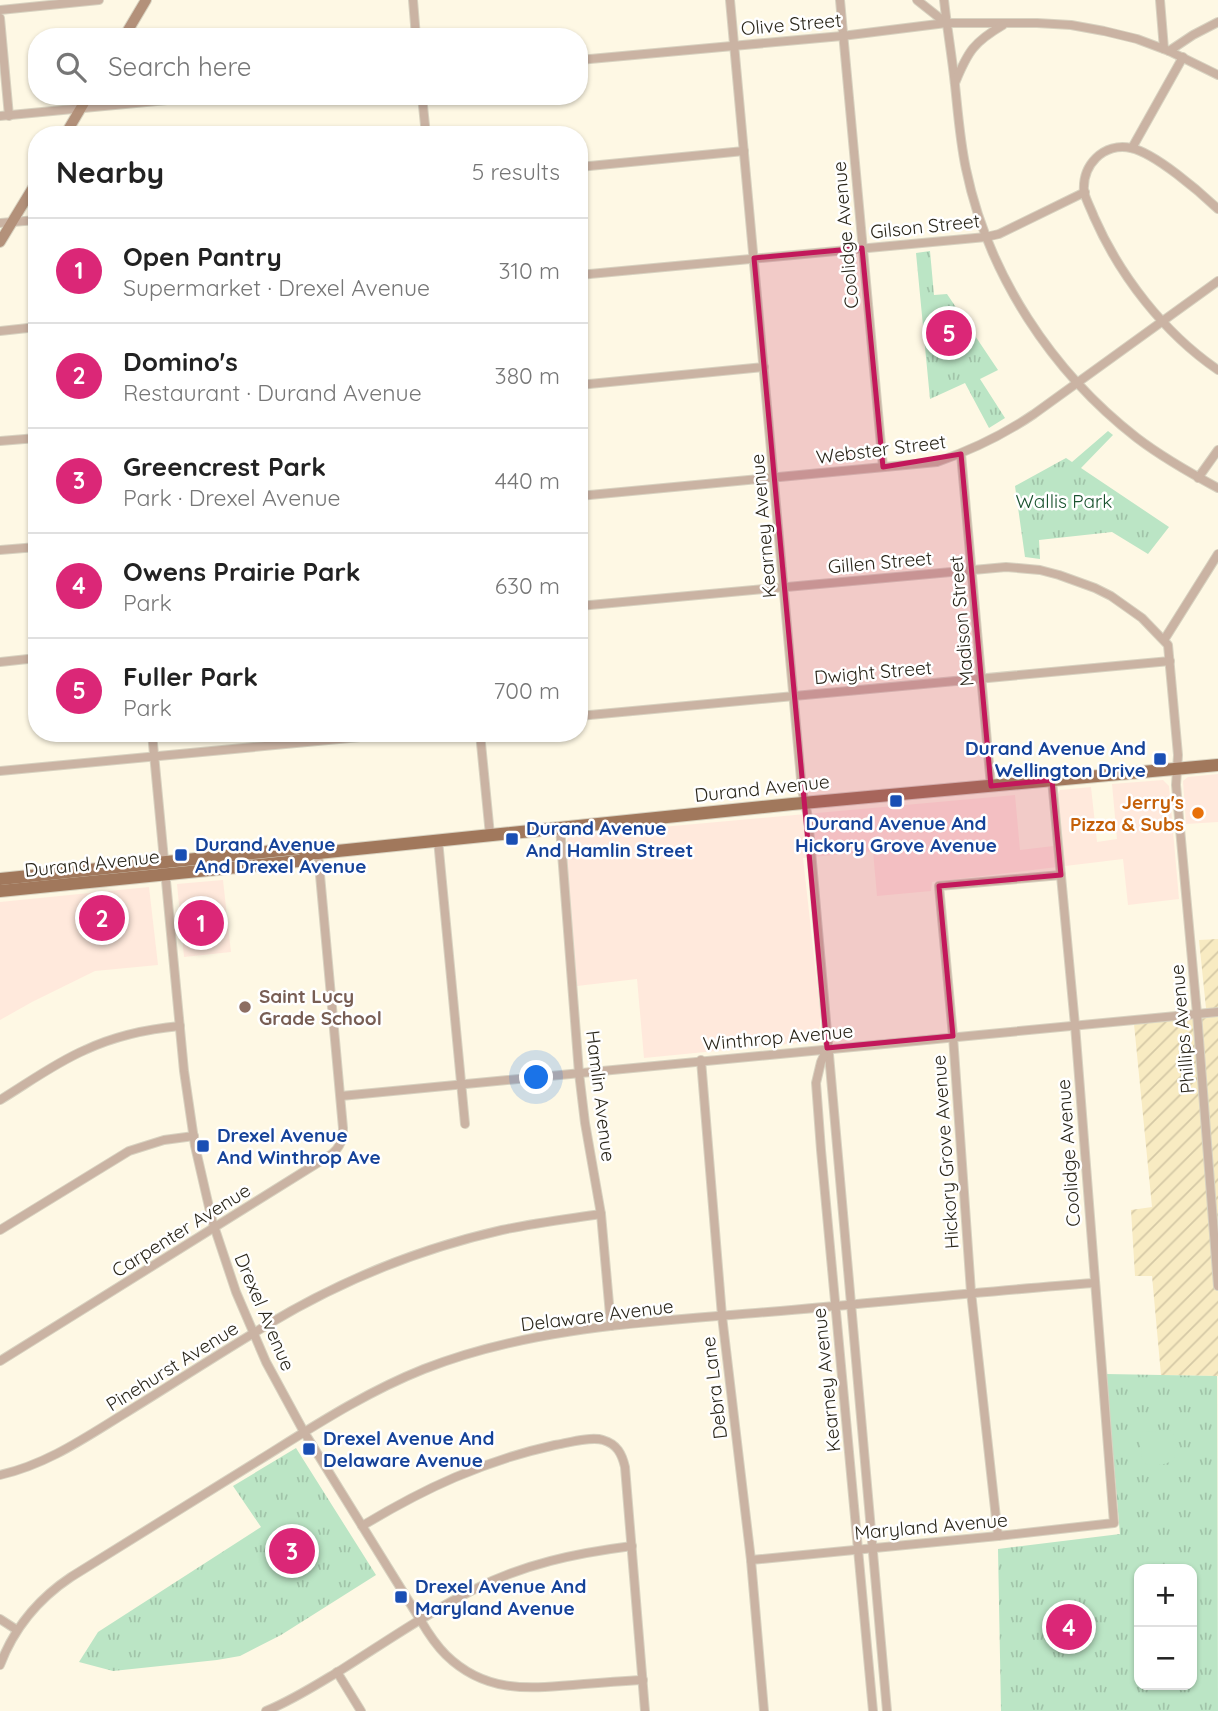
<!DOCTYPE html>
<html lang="en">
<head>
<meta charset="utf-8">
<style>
	:root { --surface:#fff; --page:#f2f2f2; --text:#222; --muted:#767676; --line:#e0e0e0; --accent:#db2777 }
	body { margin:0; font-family:Quicksand,sans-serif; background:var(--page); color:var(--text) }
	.controls { position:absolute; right:21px; bottom:21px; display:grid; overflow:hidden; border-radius:14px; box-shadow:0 2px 5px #0004 }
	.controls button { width:63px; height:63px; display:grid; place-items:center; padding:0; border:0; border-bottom:2px solid var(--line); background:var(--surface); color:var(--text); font:35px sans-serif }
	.you { position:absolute; left:537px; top:1078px; width:24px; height:24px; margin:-18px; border:5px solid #fff; border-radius:50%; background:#1a73e8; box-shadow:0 0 0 10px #1a73e833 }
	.badge { display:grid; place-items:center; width:46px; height:46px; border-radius:50%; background:var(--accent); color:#fff; font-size:23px; font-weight:700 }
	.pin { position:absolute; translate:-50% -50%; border:4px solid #fff; box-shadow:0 2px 7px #0006 }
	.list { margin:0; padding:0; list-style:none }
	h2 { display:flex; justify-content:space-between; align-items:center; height:91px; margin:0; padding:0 28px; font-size:30px }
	h2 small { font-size:23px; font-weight:400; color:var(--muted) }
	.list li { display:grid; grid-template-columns:46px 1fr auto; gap:21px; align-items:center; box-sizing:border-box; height:105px; padding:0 28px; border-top:2px solid var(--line) }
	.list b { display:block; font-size:26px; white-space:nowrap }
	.list p { margin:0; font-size:23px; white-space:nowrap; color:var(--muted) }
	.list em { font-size:23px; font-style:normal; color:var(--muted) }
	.icon { flex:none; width:38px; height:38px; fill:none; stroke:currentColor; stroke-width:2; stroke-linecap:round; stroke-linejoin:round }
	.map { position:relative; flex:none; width:1218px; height:1711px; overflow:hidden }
	.search { position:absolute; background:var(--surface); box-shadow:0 2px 5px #0004; left:28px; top:28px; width:560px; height:77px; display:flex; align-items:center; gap:18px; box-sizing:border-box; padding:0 24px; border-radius:28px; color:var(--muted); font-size:26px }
	.panel { position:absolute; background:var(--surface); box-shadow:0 2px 5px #0004; left:28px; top:126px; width:560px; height:616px; border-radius:28px }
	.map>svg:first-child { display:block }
</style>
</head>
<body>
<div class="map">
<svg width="1218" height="1711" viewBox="0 0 1218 1711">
	<defs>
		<pattern id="industrial-furrows" width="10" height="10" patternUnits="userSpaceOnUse" patternTransform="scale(1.75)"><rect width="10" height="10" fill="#f8ebc2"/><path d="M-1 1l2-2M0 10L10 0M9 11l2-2" fill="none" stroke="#d5c9a6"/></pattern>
		<pattern id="grass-tufts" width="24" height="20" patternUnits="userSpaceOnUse" patternTransform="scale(1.75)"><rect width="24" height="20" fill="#bbe5c5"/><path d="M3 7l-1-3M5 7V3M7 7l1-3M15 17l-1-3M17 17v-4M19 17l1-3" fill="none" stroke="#a1c4a9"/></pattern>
	</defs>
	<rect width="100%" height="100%" fill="#fef8e4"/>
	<g fill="#ffe9dc">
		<polygon points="1218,774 1218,822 1186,824 1183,781 1188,777"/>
		<polygon points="1163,780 1169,786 1179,899 1128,905 1123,859 932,882 931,891 877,896 873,851 803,858 820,1010 820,1025 817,1036 815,1039 809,1042 644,1058 637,979 577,986 565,846 568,838 574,835 1015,795 1020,850 1062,845 1057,799 1058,794 1060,790 1091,787 1097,842 1117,839 1112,784"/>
		<polygon points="223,880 231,952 184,957 177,884"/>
		<polygon points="149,887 158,965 95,971 32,1002 0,1020 0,902"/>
	</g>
	<polygon fill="url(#industrial-furrows)" points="1218,939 1218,1376 1161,1375 1152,1276 1135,1276 1131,1210 1152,1207 1134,1024 1207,1018 1199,940"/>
	<g fill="url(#grass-tufts)" fill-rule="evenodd">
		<polygon points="930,251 934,295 947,294 998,370 980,379 1005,418 989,428 965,383 930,399 916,253"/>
		<polygon points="1108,431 1113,435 1081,468 1169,527 1148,554 1112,532 1039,540 1040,559 1025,557 1015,486 1066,458 1072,462"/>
		<path d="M1106,1374L1217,1376L1218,1711H1001L998,1549L1120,1534ZM1139,1569H1192V1685H1139Z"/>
		<polygon points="296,1448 376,1575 281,1635 240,1656 217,1660 113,1671 79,1662 98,1632 261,1527 233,1486"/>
	</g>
	<path fill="#bbe5c5" d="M1170,1430C1179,1439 1177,1450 1173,1461L1161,1465L1146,1464L1142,1459L1140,1435L1142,1432Z"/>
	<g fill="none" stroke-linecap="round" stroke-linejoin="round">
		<g stroke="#d8d2c0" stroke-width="10">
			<g id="street">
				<polyline points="413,0 416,37"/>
				<polyline points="730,0 802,790 808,817 887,1711"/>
				<polyline points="840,0 883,467"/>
				<polyline points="917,0 946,23"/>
				<path d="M944,0C947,28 952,56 955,85C958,113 960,141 966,169C988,275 1052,372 1137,438C1162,457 1190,473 1218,488"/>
				<polyline points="1160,0 1164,49"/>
				<polyline points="0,10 99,0"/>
				<polyline points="0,18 9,116"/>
				<polyline points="1169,51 1193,35 1218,22"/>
				<polyline points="579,60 842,36 946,23 1037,23 1071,25 1104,31 1137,39 1169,51 1218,75"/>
				<path d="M955,83C968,51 974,42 1003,25"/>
				<polyline points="422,96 426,135"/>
				<polyline points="0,116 209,96"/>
				<polyline points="1132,148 1183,57"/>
				<polyline points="579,167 744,151"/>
				<path d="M1218,209C1200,192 1155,153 1131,148C1118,145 1105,149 1096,158C1087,167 1083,179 1084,192C1086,200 1091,209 1094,217C1120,276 1164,333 1218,370"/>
				<polyline points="0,223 37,220"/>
				<polyline points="579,275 986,237 999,234 1085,192"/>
				<polyline points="0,331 37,327"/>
				<polyline points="579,385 764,367"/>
				<polyline points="0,441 37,438"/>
				<polyline points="961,454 991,786"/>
				<polyline points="1198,478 1218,450"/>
				<path d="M579,496L937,462C972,450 1003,435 1034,414L1218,281"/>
				<polyline points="0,550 37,547"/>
				<polyline points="579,606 1006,567 1040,570 1059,575 1095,588 1111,596 1142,618 1168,645 1178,755 1176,785 1197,1014 1218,1286"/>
				<polyline points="1164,640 1218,554"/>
				<polyline points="0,662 37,658"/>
				<polyline points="579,716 1170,661"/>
				<path d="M152,733L184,1071L195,1146L212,1220L236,1292L266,1362L304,1432L421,1621C428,1633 436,1645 446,1655C484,1692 525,1689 573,1685C596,1683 619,1681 643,1680"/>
				<polyline points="480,733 490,835"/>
				<polyline points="0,771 403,733"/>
				<polyline points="560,827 579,1073 585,1123 601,1214 611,1326"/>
				<polyline points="438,840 465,1124"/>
				<polyline points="826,1051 821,1062 816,1083 821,1150 873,1711"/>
				<polyline points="701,1060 722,1316 751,1560 764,1711"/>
				<polyline points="341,1096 1218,1012"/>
				<path d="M0,1100C28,1083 55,1063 85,1050C115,1036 147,1029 180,1026"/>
				<polyline points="0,1230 129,1151 164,1140 194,1136"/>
				<path d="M0,1361L332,1154C340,1147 343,1140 343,1128L318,853"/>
				<path d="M0,1475C48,1464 86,1437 127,1412C174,1383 220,1353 267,1325C340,1281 418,1249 502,1230C534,1223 568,1219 601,1214"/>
				<path d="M362,1526C425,1488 483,1461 555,1445C567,1443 591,1436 603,1440C617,1444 622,1454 625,1467L645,1711"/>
				<polyline points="998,1536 971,1292 953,1036 939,886 1061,875"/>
				<polyline points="751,1560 998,1536 1114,1523 1075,1025 1052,780"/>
				<polyline points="0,1619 17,1630"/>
				<path d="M0,1665C14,1628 38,1599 71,1577C134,1538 198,1498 261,1459C314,1426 366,1392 424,1369C533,1326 652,1322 768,1312C877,1303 985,1291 1094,1283"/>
				<polyline points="337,1672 361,1711"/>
				<path d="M266,1711C293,1700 316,1685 341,1670C384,1643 427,1613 473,1590C523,1564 577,1553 632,1546"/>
			</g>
		</g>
		<g stroke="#d8d2c0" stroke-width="12">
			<g id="secondary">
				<polyline points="124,37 146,0"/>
				<polyline points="65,135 88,96"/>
				<polyline points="0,242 37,181"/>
			</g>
		</g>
		<g stroke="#d8d2c0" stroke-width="14">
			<g id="primary">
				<polyline points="0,879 302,848 311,853 318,853 792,804 1218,765"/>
				<polyline points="0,891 298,861 301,861 311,853"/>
			</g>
		</g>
		<use href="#street" stroke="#cab3a3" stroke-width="8"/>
		<use href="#secondary" stroke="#b3917a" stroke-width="10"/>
		<use href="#primary" stroke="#a1785c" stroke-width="12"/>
	</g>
	<path fill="#c2185b" fill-opacity="0.2" stroke="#c2185b" stroke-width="5" stroke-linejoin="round" d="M862,248L883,467L961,454L991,786L1052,780L1061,875L939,886L953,1036L827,1048L754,258Z"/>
	<g fill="#1a4fb4" stroke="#fff" stroke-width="2.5">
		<rect x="1153" y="752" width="14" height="14" rx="3.5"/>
		<rect x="889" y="794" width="14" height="14" rx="3.5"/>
		<rect x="505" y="832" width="14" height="14" rx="3.5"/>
		<rect x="174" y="848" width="14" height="14" rx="3.5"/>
		<rect x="196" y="1139" width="14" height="14" rx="3.5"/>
		<rect x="302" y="1442" width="14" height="14" rx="3.5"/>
		<rect x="394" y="1590" width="14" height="14" rx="3.5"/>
	</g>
	<circle fill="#e8710a" stroke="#fff" stroke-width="2.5" cx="1198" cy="813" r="7"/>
	<circle fill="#8d6e63" stroke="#fff" stroke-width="2.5" cx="245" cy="1007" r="7"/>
	<g text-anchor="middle" stroke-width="5" stroke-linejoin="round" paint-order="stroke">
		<g font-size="19" fill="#2a261a" stroke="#fff">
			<text transform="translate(791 24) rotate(-5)" y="7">Olive Street</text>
			<text transform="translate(925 226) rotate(-6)" y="7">Gilson Street</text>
			<text transform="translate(845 235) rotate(-95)" y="7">Coolidge Avenue</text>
			<text transform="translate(881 449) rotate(-7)" y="7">Webster Street</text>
			<text transform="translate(763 526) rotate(-95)" y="7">Kearney Avenue</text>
			<text transform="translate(880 562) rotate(-5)" y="7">Gillen Street</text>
			<text transform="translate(961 621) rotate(-95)" y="7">Madison Street</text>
			<text transform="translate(873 672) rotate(-5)" y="7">Dwight Street</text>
			<text transform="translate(762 788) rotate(-6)" y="7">Durand Avenue</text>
			<text transform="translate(92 863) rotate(-6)" y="7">Durand Avenue</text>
			<text transform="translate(1182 1029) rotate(-95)" y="7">Phillips Avenue</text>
			<text transform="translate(778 1037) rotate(-5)" y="7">Winthrop Avenue</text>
			<text transform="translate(601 1096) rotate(83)" y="7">Hamlin Avenue</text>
			<text transform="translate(945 1152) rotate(-94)" y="7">Hickory Grove Avenue</text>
			<text transform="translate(1068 1153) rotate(-94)" y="7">Coolidge Avenue</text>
			<text transform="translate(181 1230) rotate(-32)" y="7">Carpenter Avenue</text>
			<text transform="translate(265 1312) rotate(67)" y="7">Drexel Avenue</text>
			<text transform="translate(597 1315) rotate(-7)" y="7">Delaware Avenue</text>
			<text transform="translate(172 1366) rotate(-32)" y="7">Pinehurst Avenue</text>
			<text transform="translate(826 1380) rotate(-96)" y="7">Kearney Avenue</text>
			<text transform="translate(714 1388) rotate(-97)" y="7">Debra Lane</text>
			<text transform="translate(931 1526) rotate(-5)" y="7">Maryland Avenue</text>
		</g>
		<g font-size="19" fill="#19522e" stroke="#fff">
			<text x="1064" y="508">Wallis Park</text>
		</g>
		<g font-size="19" font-weight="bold" fill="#164399" stroke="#fff" text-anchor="start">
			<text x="1146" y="755" text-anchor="end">Durand Avenue And<tspan x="1146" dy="22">Wellington Drive</tspan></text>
			<text x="896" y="830" text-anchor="middle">Durand Avenue And<tspan x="896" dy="22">Hickory Grove Avenue</tspan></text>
			<text x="526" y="835">Durand Avenue<tspan x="526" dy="22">And Hamlin Street</tspan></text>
			<text x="195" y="851">Durand Avenue<tspan x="195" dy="22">And Drexel Avenue</tspan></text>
			<text x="217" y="1142">Drexel Avenue<tspan x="217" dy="22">And Winthrop Ave</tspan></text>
			<text x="323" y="1445">Drexel Avenue And<tspan x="323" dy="22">Delaware Avenue</tspan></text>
			<text x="415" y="1593">Drexel Avenue And<tspan x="415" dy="22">Maryland Avenue</tspan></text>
		</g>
		<g font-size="19" font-weight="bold" fill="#c56008" stroke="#fff" text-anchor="end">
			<text x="1184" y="809">Jerry's<tspan x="1184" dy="22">Pizza &amp; Subs</tspan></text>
		</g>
		<g font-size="19" font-weight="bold" fill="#785e54" stroke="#fff" text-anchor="start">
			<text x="259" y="1003">Saint Lucy<tspan x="259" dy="22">Grade School</tspan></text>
		</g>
	</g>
</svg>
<div class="controls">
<button>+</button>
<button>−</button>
</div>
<div class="you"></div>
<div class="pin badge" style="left:201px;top:923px">1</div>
<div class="pin badge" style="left:102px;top:918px">2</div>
<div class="pin badge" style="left:292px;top:1551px">3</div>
<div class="pin badge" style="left:1069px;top:1627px">4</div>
<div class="pin badge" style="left:949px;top:333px">5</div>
<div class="search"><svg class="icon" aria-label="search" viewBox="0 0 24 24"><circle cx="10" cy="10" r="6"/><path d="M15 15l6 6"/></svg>Search here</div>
<section class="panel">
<h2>Nearby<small>5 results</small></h2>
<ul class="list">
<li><span class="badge">1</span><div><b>Open Pantry</b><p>Supermarket · Drexel Avenue</p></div><em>310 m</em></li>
<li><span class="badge">2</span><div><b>Domino's</b><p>Restaurant · Durand Avenue</p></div><em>380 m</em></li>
<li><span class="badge">3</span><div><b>Greencrest Park</b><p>Park · Drexel Avenue</p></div><em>440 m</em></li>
<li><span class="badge">4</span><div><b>Owens Prairie Park</b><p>Park</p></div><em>630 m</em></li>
<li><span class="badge">5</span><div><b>Fuller Park</b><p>Park</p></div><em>700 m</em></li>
</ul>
</section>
</div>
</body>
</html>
